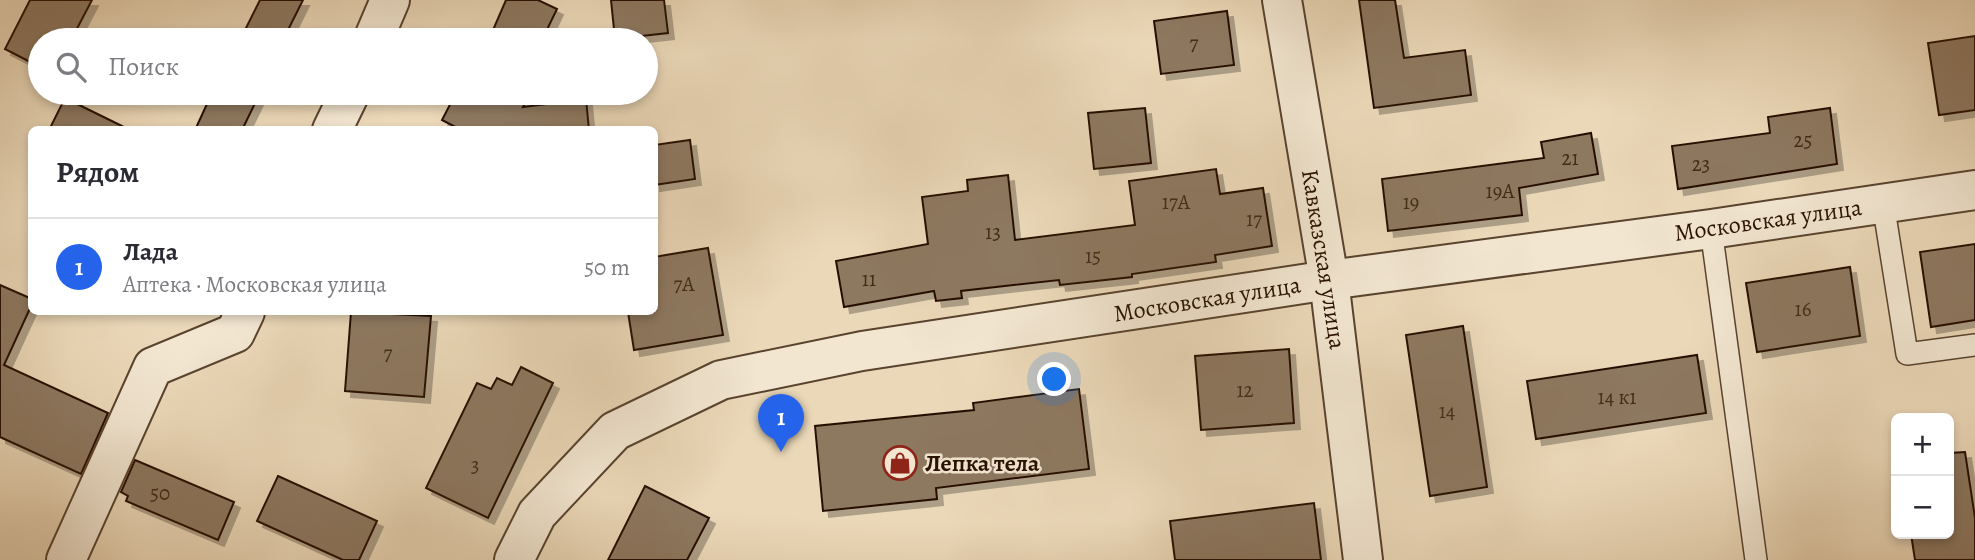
<!DOCTYPE html>
<html lang="ru">
<head>
<meta charset="utf-8">
<style>
	:root { --surface:#fff; --page:#f2f2f3; --text:#2b2b33; --muted:#7c7c81; --line:#e1e1e2; --accent:#2563eb }
	body { margin:0; font-family:Alegreya,serif; background:var(--page); color:var(--text) }
	.controls { position:absolute; right:21px; bottom:21px; display:grid; overflow:hidden; border-radius:10px; box-shadow:0 4px 10px #0003 }
	.controls button { width:63px; height:63px; display:grid; place-items:center; padding:0; border:0; border-bottom:2px solid var(--line); background:var(--surface); color:var(--text); font:35px sans-serif }
	.you { position:absolute; left:1055px; top:380px; width:24px; height:24px; margin:-18px; border:5px solid #fff; border-radius:50%; background:#1a73e8; box-shadow:0 0 0 10px #1a73e833 }
	.badge { display:grid; place-items:center; width:46px; height:46px; border-radius:50%; background:var(--accent); color:#fff; font-size:23px; font-weight:700 }
	.pin { position:absolute; translate:-50% -58px; filter:drop-shadow(0 2px 4px #0008) }
	.pin::after { content:''; position:absolute; top:37px; width:24px; height:21px; background:inherit; clip-path:polygon(0 0,100% 0,50% 100%) }
	.list { margin:0; padding:0; list-style:none }
	h2 { display:flex; justify-content:space-between; align-items:center; height:91px; margin:0; padding:0 28px; font-size:30px }
	h2 small { font-size:23px; font-weight:400; color:var(--muted) }
	.list li { display:grid; grid-template-columns:46px 1fr auto; gap:21px; align-items:center; box-sizing:border-box; height:98px; padding:0 28px; border-top:2px solid var(--line) }
	.list b { display:block; font-size:26px; white-space:nowrap }
	.list p { margin:0; font-size:23px; white-space:nowrap; color:var(--muted) }
	.list em { font-size:23px; font-style:normal; color:var(--muted) }
	.icon { flex:none; width:38px; height:38px; fill:none; stroke:currentColor; stroke-width:2; stroke-linecap:round; stroke-linejoin:round }
	.map { position:relative; flex:none; width:1975px; height:560px; overflow:hidden }
	.search { position:absolute; background:var(--surface); box-shadow:0 4px 10px #0003; left:28px; top:28px; width:630px; height:77px; display:flex; align-items:center; gap:18px; box-sizing:border-box; padding:0 24px; border-radius:38px; color:var(--muted); font-size:26px }
	.panel { position:absolute; background:var(--surface); box-shadow:0 4px 10px #0003; left:28px; top:126px; width:630px; height:189px; border-radius:10px }
	.map>svg:first-child { display:block }
</style>
</head>
<body>
<div class="map">
<svg width="1975" height="560" viewBox="0 0 1975 560">
	<defs>
		<filter id="shadow"><feDropShadow dx="6" dy="6" stdDeviation="0" flood-color="#0004"/></filter>
	</defs>
	<rect width="100%" height="100%" fill="#ebd8b8"/>
	<filter id="stains"><feTurbulence type="fractalNoise" baseFrequency=".00286" numOctaves="4"/><feColorMatrix values="0 0 0 0 .2 0 0 0 0 .09 0 0 0 0 .02 0 0 0 .5 -.17"/></filter>
	<radialGradient id="worn" r=".72"><stop offset=".6" stop-color="#630" stop-opacity="0"/><stop offset="1" stop-color="#630" stop-opacity=".3"/></radialGradient>
	<g fill="#8d7860" stroke="#281100" stroke-width="2" filter="url(#shadow)">
		<polygon points="30,0 92,0 71,40 40,40 40,67 5,49"/>
		<polygon points="260,0 303,0 283,40 240,40"/>
		<polygon points="506,0 538,0 557,9 542,40 516,40 493,30"/>
		<polygon points="611,0 664,0 668,33 615,39"/>
		<polygon points="1359,0 1395,0 1404,58 1465,50 1471,95 1374,108"/>
		<polygon points="1227,11 1234,65 1161,74 1154,21"/>
		<polygon points="1975,36 1975,110 1939,115 1928,43"/>
		<polygon points="212,93 260,93 242,130 195,130"/>
		<polygon points="456,93 531,93 523,107 586,99 589,130 461,130 442,120"/>
		<polygon points="65,98 130,130 49,130"/>
		<polygon points="1145,108 1151,163 1094,169 1088,113"/>
		<polygon points="1830,108 1837,164 1678,189 1672,146 1770,133 1768,117"/>
		<polygon points="1591,133 1598,174 1519,188 1522,215 1388,231 1382,179 1544,158 1541,142"/>
		<polygon points="690,140 695,179 654,185 654,145"/>
		<polygon points="1216,169 1220,194 1263,188 1272,246 1215,255 1216,262 1132,274 1132,277 1060,285 1059,280 961,291 962,298 936,301 934,291 844,307 836,261 928,244 922,197 968,191 967,180 1008,175 1015,240 1135,225 1129,181"/>
		<polygon points="1975,244 1975,320 1931,327 1920,252"/>
		<polygon points="708,248 723,335 634,350 628,312 654,312 654,257"/>
		<polygon points="1850,267 1860,336 1757,352 1746,283"/>
		<polygon points="0,285 32,299 32,304 4,365 108,413 81,474 0,437"/>
		<polygon points="351,312 431,316 424,397 345,391"/>
		<polygon points="1463,326 1487,487 1430,496 1406,335"/>
		<polygon points="1289,349 1294,423 1201,430 1195,356"/>
		<polygon points="1697,355 1706,413 1536,439 1527,381"/>
		<polygon points="521,367 553,383 488,518 426,488 477,383 491,389 497,378 512,385"/>
		<polygon points="1079,389 1089,469 936,488 937,499 823,511 815,426 974,410 973,403"/>
		<polygon points="1965,452 1975,518 1975,560 1915,560 1911,534 1949,534 1949,453"/>
		<polygon points="135,460 234,502 218,540 126,501 128,496 121,492"/>
		<polygon points="278,476 377,521 359,560 343,560 257,521"/>
		<polygon points="645,486 709,518 687,560 608,560"/>
		<polygon points="1314,503 1321,560 1175,560 1170,521"/>
	</g>
	<g fill="none" stroke-linecap="round" stroke-linejoin="round">
		<g stroke="#59432e" stroke-width="24">
			<g id="service">
				<polyline points="1883,203 1907,354 1975,345"/>
				<polyline points="1711,229 1756,560"/>
			</g>
		</g>
		<g stroke="#59432e" stroke-width="42">
			<g id="minor">
				<polyline points="1282,0 1329,280"/>
				<polyline points="373,40 390,0"/>
				<polyline points="332,130 350,93"/>
				<polyline points="66,560 153,367 235,333 245,312"/>
			</g>
		</g>
		<g stroke="#59432e" stroke-width="42">
			<g id="tertiary">
				<polyline points="1329,280 1363,560"/>
				<polyline points="514,560 537,514 615,431 721,380 862,351 1329,280 1711,229 1975,190"/>
			</g>
		</g>
		<use href="#service" stroke="#f2e6d1" stroke-width="21"/>
		<use href="#minor" stroke="#f2e6d1" stroke-width="38"/>
		<use href="#tertiary" stroke="#f2e6d1" stroke-width="38"/>
	</g>
	<defs>
		<g id="shop-ring" transform="scale(1.75)"><circle r="9.5" fill="#f2e6d1" stroke="#8f2418" stroke-width="1.5"/><path d="M-5-2.5h2.3a2.7 3.5 0 0 1 5.4 0H5L5.5 6h-11ZM-1.5-2.5h3a1.5 2.3 0 0 0-3 0Z" fill="#8f2418"/></g>
	</defs>
	<g fill-rule="evenodd">
		<use href="#shop-ring" x="900" y="463"/>
	</g>
	<g text-anchor="middle" stroke-width="5" stroke-linejoin="round" paint-order="stroke">
		<g font-size="21" fill="#412b18">
			<text x="1194" y="50">7</text>
			<text x="1803" y="147">25</text>
			<text x="1570" y="165">21</text>
			<text x="1701" y="171">23</text>
			<text x="1500" y="198">19А</text>
			<text x="1176" y="209">17А</text>
			<text x="1411" y="209">19</text>
			<text x="1254" y="226">17</text>
			<text x="993" y="239">13</text>
			<text x="1093" y="263">15</text>
			<text x="869" y="286">11</text>
			<text x="684" y="291">7А</text>
			<text x="1803" y="316">16</text>
			<text x="388" y="360">7</text>
			<text x="1245" y="397">12</text>
			<text x="1617" y="404">14 к1</text>
			<text x="1447" y="418">14</text>
			<text x="475" y="472">3</text>
			<text x="160" y="500">50</text>
		</g>
		<g font-size="24" fill="#281100" stroke="#f2e6d1">
			<text transform="translate(1768 220) rotate(-8)" y="8">Московская улица</text>
			<text transform="translate(1324 259) rotate(81)" y="8">Кавказская улица</text>
			<text transform="translate(1207 299) rotate(-9)" y="8">Московская улица</text>
		</g>
		<g font-size="24" font-weight="bold" fill="#281100" stroke="#f2e6d1" text-anchor="start">
			<text x="925" y="471">Лепка тела</text>
		</g>
	</g>
	<rect width="100%" height="100%" filter="url(#stains)"/>
	<rect width="100%" height="100%" fill="url(#worn)"/>
</svg>
<div class="controls">
<button>+</button>
<button>−</button>
</div>
<div class="you"></div>
<div class="pin badge" style="left:781px;top:452px">1</div>
<div class="search"><svg class="icon" aria-label="search" viewBox="0 0 24 24"><circle cx="10" cy="10" r="6"/><path d="M15 15l6 6"/></svg>Поиск</div>
<section class="panel">
<h2>Рядом<small></small></h2>
<ul class="list">
<li><span class="badge">1</span><div><b>Лада</b><p>Аптека · Московская улица</p></div><em>50 m</em></li>
</ul>
</section>
</div>
</body>
</html>
